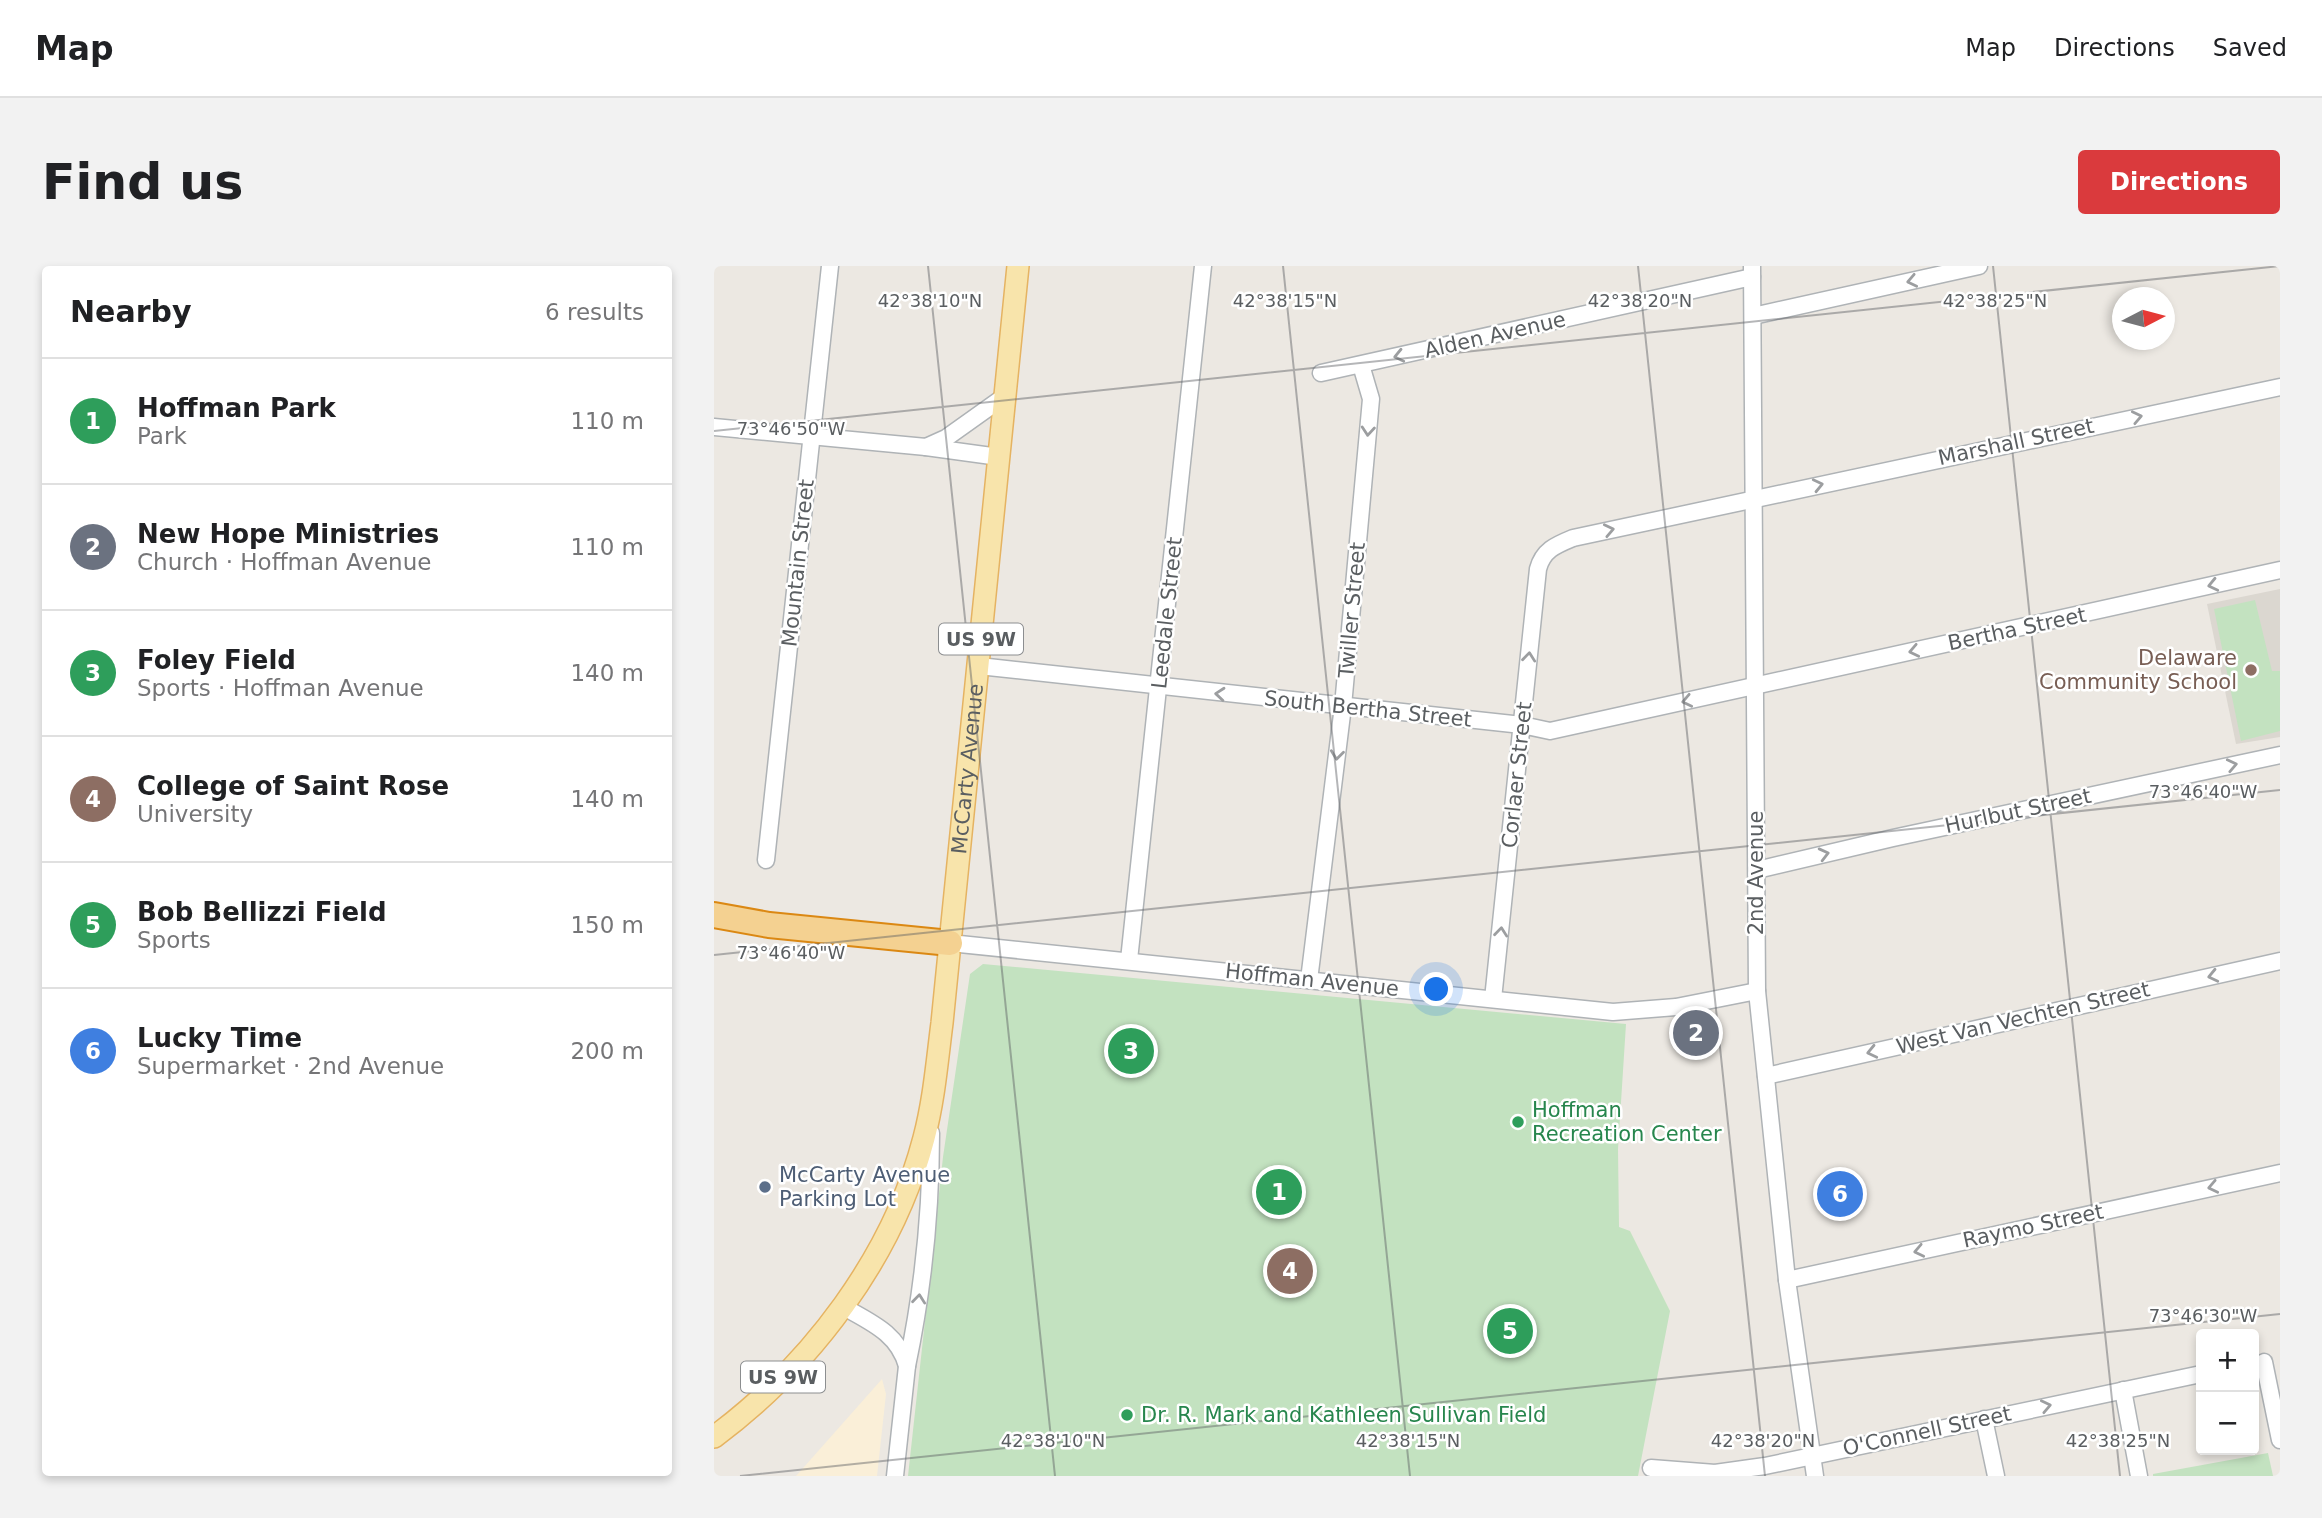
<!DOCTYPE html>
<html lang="en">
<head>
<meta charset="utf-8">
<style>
	:root { --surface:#fff; --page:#f2f2f2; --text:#202124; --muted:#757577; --line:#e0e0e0; --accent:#da3a3d }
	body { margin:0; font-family:"DejaVu Sans",sans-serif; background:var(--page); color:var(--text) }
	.controls { position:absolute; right:21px; bottom:21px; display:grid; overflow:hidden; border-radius:7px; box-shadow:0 4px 10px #0003 }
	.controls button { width:63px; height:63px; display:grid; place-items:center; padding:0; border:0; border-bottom:2px solid var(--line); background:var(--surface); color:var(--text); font:35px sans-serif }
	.compass { position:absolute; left:1398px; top:21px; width:63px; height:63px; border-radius:50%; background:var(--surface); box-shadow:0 4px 10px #0003; rotate:84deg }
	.you { position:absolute; left:723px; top:724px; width:24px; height:24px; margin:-18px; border:5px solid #fff; border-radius:50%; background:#1a73e8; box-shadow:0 0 0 10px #1a73e833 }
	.badge { display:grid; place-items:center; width:46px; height:46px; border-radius:50%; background:var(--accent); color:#fff; font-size:23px; font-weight:700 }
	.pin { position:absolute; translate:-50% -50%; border:4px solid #fff; box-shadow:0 2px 7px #0006 }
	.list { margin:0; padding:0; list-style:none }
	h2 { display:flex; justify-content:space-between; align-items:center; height:91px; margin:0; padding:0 28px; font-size:30px }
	h2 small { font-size:23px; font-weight:400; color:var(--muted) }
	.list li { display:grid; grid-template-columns:46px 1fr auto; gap:21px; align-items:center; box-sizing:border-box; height:126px; padding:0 28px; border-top:2px solid var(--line) }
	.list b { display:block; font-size:26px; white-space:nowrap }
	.list p { margin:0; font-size:23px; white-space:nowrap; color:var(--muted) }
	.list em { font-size:23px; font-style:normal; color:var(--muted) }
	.map { position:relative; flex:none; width:1566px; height:1210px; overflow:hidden; border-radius:7px }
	header { display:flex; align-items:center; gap:42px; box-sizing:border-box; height:98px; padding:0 35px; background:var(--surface); border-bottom:2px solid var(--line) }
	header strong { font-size:33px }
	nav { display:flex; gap:38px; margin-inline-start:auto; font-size:24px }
	.intro { display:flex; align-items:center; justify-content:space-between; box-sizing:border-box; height:168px; padding:0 42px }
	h1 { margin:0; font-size:49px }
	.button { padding:18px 32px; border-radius:7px; background:var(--accent); color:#fff; font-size:24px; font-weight:700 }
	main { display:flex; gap:42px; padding:0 42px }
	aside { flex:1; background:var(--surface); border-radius:7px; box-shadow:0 4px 10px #0003 }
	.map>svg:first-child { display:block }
</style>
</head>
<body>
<header>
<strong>Map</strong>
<nav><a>Map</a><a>Directions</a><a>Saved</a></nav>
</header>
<div class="intro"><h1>Find us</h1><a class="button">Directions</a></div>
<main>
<aside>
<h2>Nearby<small>6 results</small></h2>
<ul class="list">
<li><span class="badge" style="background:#2e9e5b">1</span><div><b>Hoffman Park</b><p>Park</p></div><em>110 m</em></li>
<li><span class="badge" style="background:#6b7280">2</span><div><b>New Hope Ministries</b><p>Church · Hoffman Avenue</p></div><em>110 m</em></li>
<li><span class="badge" style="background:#2e9e5b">3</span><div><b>Foley Field</b><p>Sports · Hoffman Avenue</p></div><em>140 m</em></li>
<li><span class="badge" style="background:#8d6e63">4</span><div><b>College of Saint Rose</b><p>University</p></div><em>140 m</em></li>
<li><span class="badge" style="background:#2e9e5b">5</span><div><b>Bob Bellizzi Field</b><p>Sports</p></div><em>150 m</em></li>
<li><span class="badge" style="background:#3f7fe0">6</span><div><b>Lucky Time</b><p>Supermarket · 2nd Avenue</p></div><em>200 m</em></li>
</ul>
</aside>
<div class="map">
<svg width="1566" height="1210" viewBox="0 0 1566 1210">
	<rect width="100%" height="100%" fill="#ece8e2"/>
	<polygon fill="#faefd8" points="168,1113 172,1128 163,1210 82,1210"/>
	<polygon fill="#dbd7d0" points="1566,323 1566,471 1522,478 1493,338"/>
	<g fill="#c3e2c0">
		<polygon points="1541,334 1558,405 1566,405 1566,465 1527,475 1500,343"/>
		<polygon points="269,698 912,758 904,883 905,961 916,965 956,1045 924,1210 194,1210 229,891 256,708"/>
		<polygon points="1554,1187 1559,1210 1439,1210 1439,1208"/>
	</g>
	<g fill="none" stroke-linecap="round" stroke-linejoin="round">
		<g stroke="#afb3b6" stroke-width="19">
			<g id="minor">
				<polyline points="1038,0 1043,725 1073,1014 1101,1210"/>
				<polyline points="1039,50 1265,0"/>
				<polyline points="607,107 1038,11"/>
				<polyline points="0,161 212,181 285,191"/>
				<polyline points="212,181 232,172 291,130"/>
				<polyline points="265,400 808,459 836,465 1566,304"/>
				<polyline points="52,594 116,0"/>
				<polyline points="1043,604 1179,572 1566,489"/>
				<polyline points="236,677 899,746 962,741 1043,725"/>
				<polyline points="415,694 489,0"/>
				<polyline points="595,714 629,440 657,133 647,99"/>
				<path d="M779,733L824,303C829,284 842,279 859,272L1566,121"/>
				<polyline points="1052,810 1566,695"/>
				<polyline points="1073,1014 1566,907"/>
				<path d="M128,1040C156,1056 184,1067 193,1100L181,1210"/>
				<polyline points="1550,1096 1566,1174"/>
				<path d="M193,1100C209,1024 217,945 217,867"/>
				<polyline points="1409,1124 1425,1210"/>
				<polyline points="1270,1153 1282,1210"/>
				<polyline points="937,1202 1001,1207 1051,1200 1487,1108"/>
			</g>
		</g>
		<g stroke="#e5b362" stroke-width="24">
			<g id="major">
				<path id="s1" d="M0,1171C97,1099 179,991 210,872C220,834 223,796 228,757L304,0"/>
			</g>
		</g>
		<g stroke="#db8813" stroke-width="28">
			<polyline id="highway" points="0,649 55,659 236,677"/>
		</g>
		<use href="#minor" stroke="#fff" stroke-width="16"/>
		<use href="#major" stroke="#f8e4ab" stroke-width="21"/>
		<use href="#highway" stroke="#f4d191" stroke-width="24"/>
	</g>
	<defs><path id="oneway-chevron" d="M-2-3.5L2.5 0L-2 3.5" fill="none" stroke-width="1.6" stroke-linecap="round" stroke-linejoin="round" transform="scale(1.75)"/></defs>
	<g stroke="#9c9ea0">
		<use href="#oneway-chevron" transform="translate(1198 15) rotate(168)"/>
		<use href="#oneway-chevron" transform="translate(685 90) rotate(167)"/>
		<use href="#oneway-chevron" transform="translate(1423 151) rotate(-12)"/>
		<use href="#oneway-chevron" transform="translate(654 165) rotate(95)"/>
		<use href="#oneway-chevron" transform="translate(1104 219) rotate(-13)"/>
		<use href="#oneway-chevron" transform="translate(895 264) rotate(-12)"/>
		<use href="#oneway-chevron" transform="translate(1499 319) rotate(167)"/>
		<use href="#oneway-chevron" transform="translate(1200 385) rotate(168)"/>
		<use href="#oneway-chevron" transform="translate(815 391) rotate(-84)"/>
		<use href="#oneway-chevron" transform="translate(506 428) rotate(-175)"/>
		<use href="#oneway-chevron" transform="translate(973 435) rotate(168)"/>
		<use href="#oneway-chevron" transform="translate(623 489) rotate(97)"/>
		<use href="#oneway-chevron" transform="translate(1518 499) rotate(-12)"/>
		<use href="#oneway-chevron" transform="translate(1110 588) rotate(-14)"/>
		<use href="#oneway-chevron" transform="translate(787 666) rotate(-84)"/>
		<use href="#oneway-chevron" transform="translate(1499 710) rotate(167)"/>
		<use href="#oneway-chevron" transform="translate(1158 786) rotate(167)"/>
		<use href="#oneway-chevron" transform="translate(1499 921) rotate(168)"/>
		<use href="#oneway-chevron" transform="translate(1205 985) rotate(168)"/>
		<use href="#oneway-chevron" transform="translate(205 1033) rotate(-84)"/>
		<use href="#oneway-chevron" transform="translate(1332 1140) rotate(-12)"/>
	</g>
	<path fill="none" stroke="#5a5e61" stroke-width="2" stroke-opacity="0.45" d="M214,0L341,1210M569,0L696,1210M924,0L1051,1210M1279,0L1406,1210M0,165L1566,0M0,689L1566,524M26,1210L1566,1048"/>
	<circle fill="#8d6e63" stroke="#fff" stroke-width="2.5" cx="1537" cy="404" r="7"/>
	<g fill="#2e9e5b" stroke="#fff" stroke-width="2.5">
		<circle cx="804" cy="856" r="7"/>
		<circle cx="413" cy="1149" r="7"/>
	</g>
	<circle fill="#5c6f8a" stroke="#fff" stroke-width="2.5" cx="51" cy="921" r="7"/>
	<g text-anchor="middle" stroke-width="5" stroke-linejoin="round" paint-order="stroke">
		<g fill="#fff" stroke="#8c8e90" stroke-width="2">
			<rect x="225" y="357.5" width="84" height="31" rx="5"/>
			<rect x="27" y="1095.5" width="84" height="31" rx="5"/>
		</g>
		<g font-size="19" font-weight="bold" fill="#5a5e61">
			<text x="267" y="380">US 9W</text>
			<text x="69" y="1118">US 9W</text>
		</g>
		<g font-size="21" fill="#5a5e61" stroke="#fff">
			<text transform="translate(781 69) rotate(-13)" y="7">Alden Avenue</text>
			<text transform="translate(1302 176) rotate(-12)" y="7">Marshall Street</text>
			<text transform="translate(84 297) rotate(-84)" y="7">Mountain Street</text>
			<text transform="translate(638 344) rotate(-85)" y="7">Twiller Street</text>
			<text transform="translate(453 347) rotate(-84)" y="7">Leedale Street</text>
			<text transform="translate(1303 363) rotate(-12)" y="7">Bertha Street</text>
			<text transform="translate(654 443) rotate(6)" y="7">South Bertha Street</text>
			<text dy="7" stroke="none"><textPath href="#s1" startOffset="744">McCarty Avenue</textPath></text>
			<text transform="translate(803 509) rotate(-84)" y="7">Corlaer Street</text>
			<text transform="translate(1304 545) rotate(-12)" y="7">Hurlbut Street</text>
			<text transform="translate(1042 607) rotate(-90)" y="7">2nd Avenue</text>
			<text transform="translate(598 714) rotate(6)" y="7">Hoffman Avenue</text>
			<text transform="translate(1309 752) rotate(-13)" y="7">West Van Vechten Street</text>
			<text transform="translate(1319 960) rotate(-12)" y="7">Raymo Street</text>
			<text transform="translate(1213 1165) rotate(-12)" y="7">O'Connell Street</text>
		</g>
		<g font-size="21" fill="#785e54" stroke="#fff" text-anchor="end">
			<text x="1523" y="399">Delaware<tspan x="1523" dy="24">Community School</tspan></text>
		</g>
		<g font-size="21" fill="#27864d" stroke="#fff" text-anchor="start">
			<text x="818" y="851">Hoffman<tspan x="818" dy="24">Recreation Center</tspan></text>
			<text x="427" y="1156">Dr. R. Mark and Kathleen Sullivan Field</text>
		</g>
		<g font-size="21" fill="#4e5e75" stroke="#fff" text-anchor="start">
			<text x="65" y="916">McCarty Avenue<tspan x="65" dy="24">Parking Lot</tspan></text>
		</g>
	</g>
	<g font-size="18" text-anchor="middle" fill="#5a5e61" stroke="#fff" stroke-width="5" stroke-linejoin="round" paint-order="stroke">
		<text x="216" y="41">42°38'10"N</text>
		<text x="571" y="41">42°38'15"N</text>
		<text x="926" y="41">42°38'20"N</text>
		<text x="1281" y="41">42°38'25"N</text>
		<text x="77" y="169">73°46'50"W</text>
		<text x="1489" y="532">73°46'40"W</text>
		<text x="77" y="693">73°46'40"W</text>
		<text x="1489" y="1056">73°46'30"W</text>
		<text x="339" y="1181">42°38'10"N</text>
		<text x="694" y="1181">42°38'15"N</text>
		<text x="1049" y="1181">42°38'20"N</text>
		<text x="1404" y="1181">42°38'25"N</text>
	</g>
</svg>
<div class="controls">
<button>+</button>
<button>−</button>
</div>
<svg class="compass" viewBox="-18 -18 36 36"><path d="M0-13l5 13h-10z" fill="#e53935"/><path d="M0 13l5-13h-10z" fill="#757577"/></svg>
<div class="you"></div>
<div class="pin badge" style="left:565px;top:926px;background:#2e9e5b">1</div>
<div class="pin badge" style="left:982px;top:767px;background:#6b7280">2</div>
<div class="pin badge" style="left:417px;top:785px;background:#2e9e5b">3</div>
<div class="pin badge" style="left:576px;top:1005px;background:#8d6e63">4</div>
<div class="pin badge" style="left:796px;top:1065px;background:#2e9e5b">5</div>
<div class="pin badge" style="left:1126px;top:928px;background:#3f7fe0">6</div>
</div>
</main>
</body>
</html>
